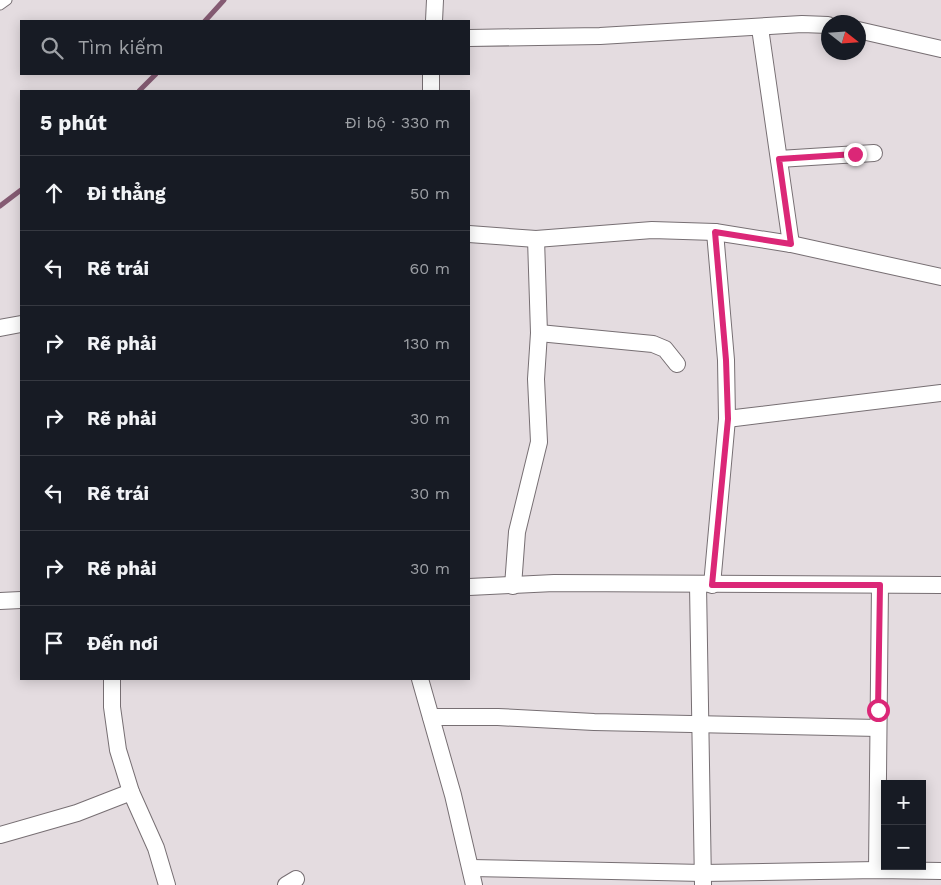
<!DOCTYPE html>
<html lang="vi">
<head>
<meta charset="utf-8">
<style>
	:root { --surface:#171b24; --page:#242831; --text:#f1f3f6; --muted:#9ea1a6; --line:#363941 }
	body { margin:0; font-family:"Work Sans",sans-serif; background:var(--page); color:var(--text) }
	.controls { position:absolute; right:15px; bottom:15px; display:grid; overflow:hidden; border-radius:0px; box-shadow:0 2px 12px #0003 }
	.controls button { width:45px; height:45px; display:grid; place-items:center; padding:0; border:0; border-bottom:1px solid var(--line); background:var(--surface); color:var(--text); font:25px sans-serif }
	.compass { position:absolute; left:821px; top:15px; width:45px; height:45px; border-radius:50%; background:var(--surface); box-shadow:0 2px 12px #0003; rotate:107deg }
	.stop { position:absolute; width:15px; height:15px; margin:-11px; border:4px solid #db2777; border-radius:50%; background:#fff }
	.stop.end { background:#db2777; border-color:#fff; box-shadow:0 1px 5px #0008 }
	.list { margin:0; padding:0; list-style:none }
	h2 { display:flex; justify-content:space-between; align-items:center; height:65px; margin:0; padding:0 20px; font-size:21px }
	h2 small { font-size:16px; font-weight:400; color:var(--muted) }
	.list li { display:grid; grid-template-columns:32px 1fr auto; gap:15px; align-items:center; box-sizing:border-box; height:75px; padding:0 20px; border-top:1px solid var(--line) }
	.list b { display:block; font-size:19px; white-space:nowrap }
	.list em { font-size:16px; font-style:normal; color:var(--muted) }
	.icon { flex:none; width:28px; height:28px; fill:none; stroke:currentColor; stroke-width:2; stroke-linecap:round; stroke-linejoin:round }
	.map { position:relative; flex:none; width:941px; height:885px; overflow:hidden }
	.search { position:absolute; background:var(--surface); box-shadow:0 2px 12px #0003; left:20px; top:20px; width:450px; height:55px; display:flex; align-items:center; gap:12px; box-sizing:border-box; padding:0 18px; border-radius:0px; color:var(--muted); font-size:19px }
	.panel { position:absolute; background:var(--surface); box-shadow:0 2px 12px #0003; left:20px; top:90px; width:450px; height:590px; border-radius:0px }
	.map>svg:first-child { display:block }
</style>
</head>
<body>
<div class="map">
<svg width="941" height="885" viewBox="0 0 941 885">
	<rect width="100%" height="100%" fill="#e4dce0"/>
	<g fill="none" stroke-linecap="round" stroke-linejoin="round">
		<g stroke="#855b73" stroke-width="5">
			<polyline points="205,21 224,0"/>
			<polyline points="139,91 156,74"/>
			<polyline points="0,206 21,190"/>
		</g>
		<g stroke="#776f73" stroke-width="11">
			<polyline id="service" points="0,5 7,0"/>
		</g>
		<g stroke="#776f73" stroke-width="18">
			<g id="minor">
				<polyline points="434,21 435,0"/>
				<polyline points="760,28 791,244"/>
				<polyline points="858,30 941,49"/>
				<polyline points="469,38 600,36 802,24 828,25"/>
				<polyline points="431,91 431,74"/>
				<polyline points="779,159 874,153"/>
				<polyline points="469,234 536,239 652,230 715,232 791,244 941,277"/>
				<polyline points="0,328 21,324"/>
				<polyline points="539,333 653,344 665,349 677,364"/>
				<polyline points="727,419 941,393"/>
				<polyline points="698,585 703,885"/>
				<polyline points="712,585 727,419 726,360 715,232"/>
				<polyline points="513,586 517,532 539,442 536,379 539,333 536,239"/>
				<polyline points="469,587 554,583 941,585"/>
				<polyline points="0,601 21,600"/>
				<polyline points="112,679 112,707 118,750 131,792 156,848 167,885"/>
				<polyline points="420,679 453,795 474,885"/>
				<polyline points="431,717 498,717 594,722 878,728"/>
				<polyline points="0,835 77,813 131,792"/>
				<polyline points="471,868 703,873 877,870 941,871"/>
				<polyline points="877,870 880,585"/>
				<polyline points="286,885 296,879"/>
			</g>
		</g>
		<use href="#service" stroke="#fff" stroke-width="9"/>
		<use href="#minor" stroke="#fff" stroke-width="16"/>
	</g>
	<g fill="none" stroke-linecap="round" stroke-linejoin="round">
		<polyline stroke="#db2777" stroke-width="6" points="855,154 779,159 791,244 715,232 726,360 728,419 712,585 880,585 878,710"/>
	</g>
</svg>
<div class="controls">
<button>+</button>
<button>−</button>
</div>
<svg class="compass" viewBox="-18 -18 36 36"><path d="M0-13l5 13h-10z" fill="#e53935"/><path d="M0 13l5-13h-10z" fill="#9ea1a6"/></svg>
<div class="stop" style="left:878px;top:710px"></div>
<div class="stop end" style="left:855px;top:154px"></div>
<div class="search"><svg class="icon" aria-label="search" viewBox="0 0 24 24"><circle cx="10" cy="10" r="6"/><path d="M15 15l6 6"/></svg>Tìm kiếm</div>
<section class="panel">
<h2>5 phút<small>Đi bộ · 330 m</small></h2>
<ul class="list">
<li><svg class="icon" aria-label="ahead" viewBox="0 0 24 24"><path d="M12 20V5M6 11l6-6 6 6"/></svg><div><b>Đi thẳng</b></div><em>50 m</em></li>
<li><svg class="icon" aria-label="left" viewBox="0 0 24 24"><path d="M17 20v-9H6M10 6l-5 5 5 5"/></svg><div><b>Rẽ trái</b></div><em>60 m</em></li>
<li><svg class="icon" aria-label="right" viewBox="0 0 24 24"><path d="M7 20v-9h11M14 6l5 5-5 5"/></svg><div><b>Rẽ phải</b></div><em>130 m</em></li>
<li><svg class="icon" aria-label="right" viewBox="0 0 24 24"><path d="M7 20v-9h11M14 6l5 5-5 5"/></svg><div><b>Rẽ phải</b></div><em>30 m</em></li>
<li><svg class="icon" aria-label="left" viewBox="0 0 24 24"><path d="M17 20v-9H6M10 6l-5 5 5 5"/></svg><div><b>Rẽ trái</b></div><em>30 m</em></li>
<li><svg class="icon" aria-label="right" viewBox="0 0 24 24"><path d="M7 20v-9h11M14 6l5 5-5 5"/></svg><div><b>Rẽ phải</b></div><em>30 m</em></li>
<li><svg class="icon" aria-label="arrive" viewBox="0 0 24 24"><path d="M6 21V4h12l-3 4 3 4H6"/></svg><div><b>Đến nơi</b></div></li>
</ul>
</section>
</div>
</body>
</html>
